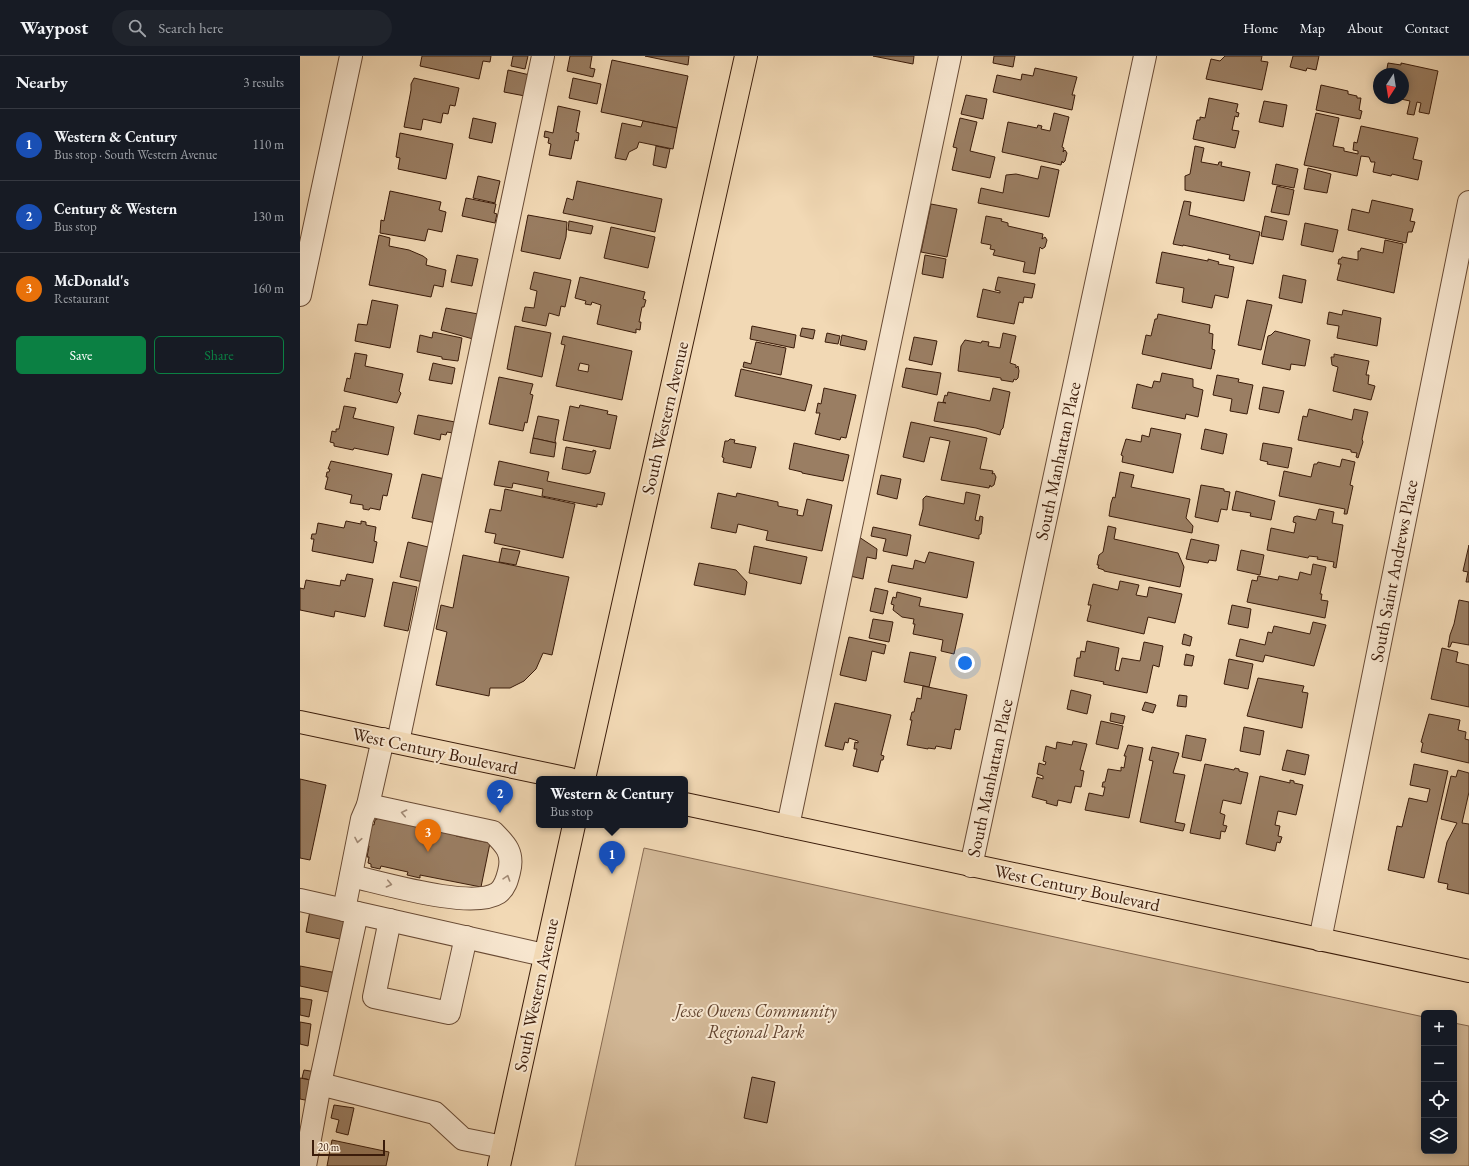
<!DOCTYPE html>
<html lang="en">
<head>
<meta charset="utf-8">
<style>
	:root { --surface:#171b24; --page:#20242c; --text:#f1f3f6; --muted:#9ea1a6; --line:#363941; --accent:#0b8043 }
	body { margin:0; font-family:"EB Garamond",serif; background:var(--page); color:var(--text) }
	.controls { position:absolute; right:12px; bottom:12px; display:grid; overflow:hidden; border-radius:6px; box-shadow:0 2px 10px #0003 }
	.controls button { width:36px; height:36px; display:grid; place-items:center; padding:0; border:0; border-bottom:1px solid var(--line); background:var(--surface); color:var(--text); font:20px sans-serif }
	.compass { position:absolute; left:1073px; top:12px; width:36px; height:36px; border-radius:50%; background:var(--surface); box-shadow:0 2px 10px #0003; rotate:192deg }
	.scale { position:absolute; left:12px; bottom:10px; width:73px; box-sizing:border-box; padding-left:4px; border:2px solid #3b1c0a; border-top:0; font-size:11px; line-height:14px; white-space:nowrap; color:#3b1c0a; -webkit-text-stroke:3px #f7e6cf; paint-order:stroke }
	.you { position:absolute; left:665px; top:607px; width:14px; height:14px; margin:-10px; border:3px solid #fff; border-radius:50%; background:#1a73e8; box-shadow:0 0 0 6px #1a73e833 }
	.badge { display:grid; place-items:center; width:26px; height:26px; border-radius:50%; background:var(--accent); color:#fff; font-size:13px; font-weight:700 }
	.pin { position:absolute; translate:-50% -33px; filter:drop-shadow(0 1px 2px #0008) }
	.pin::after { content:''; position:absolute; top:21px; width:14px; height:12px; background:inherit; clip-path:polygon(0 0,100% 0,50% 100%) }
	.popup { position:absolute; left:236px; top:720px; width:152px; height:52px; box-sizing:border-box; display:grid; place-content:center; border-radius:6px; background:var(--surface); filter:drop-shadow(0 1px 3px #0005); font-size:13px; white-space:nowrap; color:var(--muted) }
	.popup b { font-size:15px; color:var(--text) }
	.popup::after { content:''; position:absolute; left:50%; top:100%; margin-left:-8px; border:8px solid transparent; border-top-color:var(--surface) }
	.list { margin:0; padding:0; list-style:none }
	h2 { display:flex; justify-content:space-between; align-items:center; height:52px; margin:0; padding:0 16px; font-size:17px }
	h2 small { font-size:13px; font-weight:400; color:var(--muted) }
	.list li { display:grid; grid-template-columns:26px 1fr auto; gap:12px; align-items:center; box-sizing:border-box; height:72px; padding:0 16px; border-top:1px solid var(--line) }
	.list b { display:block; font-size:15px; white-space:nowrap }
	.list p { margin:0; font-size:13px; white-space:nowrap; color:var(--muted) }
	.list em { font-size:13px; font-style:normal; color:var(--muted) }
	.actions { display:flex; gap:8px; padding:12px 16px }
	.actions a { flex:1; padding:9px 0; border:1px solid var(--accent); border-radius:6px; text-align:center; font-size:14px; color:var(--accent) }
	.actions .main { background:var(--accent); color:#fff }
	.icon { flex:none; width:22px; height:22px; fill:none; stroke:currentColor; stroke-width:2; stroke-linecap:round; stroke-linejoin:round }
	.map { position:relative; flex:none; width:1169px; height:1110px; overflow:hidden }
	header { display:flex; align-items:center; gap:24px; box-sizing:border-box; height:56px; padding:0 20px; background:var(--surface); border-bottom:1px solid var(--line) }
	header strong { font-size:19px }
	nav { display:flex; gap:22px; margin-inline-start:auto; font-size:14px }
	.search { width:280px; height:36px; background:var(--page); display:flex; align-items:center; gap:10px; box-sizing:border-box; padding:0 14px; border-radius:22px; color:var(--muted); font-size:15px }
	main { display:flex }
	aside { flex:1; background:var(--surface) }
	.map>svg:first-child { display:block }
</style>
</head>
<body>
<header>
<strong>Waypost</strong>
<div class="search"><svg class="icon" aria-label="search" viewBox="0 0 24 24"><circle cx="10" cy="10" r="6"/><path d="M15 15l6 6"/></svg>Search here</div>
<nav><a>Home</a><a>Map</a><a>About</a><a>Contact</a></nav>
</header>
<main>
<aside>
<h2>Nearby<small>3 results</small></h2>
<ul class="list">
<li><span class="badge" style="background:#1a4fb4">1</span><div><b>Western &amp; Century</b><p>Bus stop · South Western Avenue</p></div><em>110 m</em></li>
<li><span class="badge" style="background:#1a4fb4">2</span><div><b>Century &amp; Western</b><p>Bus stop</p></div><em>130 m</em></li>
<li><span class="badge" style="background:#e8710a">3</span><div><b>McDonald's</b><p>Restaurant</p></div><em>160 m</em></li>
</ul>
<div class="actions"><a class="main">Save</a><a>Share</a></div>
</aside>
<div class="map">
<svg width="1169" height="1110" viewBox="0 0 1169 1110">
	<rect width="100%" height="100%" fill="#f2d9b5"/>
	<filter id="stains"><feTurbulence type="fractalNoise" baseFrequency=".005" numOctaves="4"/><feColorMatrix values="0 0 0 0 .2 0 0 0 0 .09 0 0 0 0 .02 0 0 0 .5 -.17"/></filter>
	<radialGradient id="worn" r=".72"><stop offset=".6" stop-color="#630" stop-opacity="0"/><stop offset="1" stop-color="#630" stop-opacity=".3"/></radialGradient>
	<polygon fill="#d3b998" stroke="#876a51" points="344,792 1124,961 1124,1095 1154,1095 1154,967 1169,970 1169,1110 275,1110"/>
	<g fill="#9a7e63" stroke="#3b1c0a" fill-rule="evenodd">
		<polygon points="122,0 191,0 190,6 183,5 179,23 120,10"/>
		<polygon points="213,0 228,0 225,13 211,10"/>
		<polygon points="270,0 292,0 290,12 295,13 293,21 267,15"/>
		<polygon points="345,0 389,0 388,9"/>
		<polygon points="573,0 614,0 613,8"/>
		<polygon points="694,0 715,0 713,11 693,7"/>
		<polygon points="925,0 962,0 961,5 968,6 962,34 906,23 911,3 920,5"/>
		<polygon points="993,0 1019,0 1016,14 1007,12 1006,15 990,11"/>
		<polygon points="312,4 388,20 377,72 301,56"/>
		<polygon points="1088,7 1101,9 1101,7 1138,15 1129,58 1119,56 1121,47 1117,46 1114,59 1107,58 1110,45 1096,42 1103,42 1103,18 1086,18"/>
		<polygon points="735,12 777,21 772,39 775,39 772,54 693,36 697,19 721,24 722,18 733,20"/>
		<polygon points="208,14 230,19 225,40 204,36"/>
		<polygon points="114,22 159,32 155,50 150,49 148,58 143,57 141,67 123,63 121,74 104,71 111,34 111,28"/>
		<polygon points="273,22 301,28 297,48 269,42"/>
		<polygon points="1021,29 1048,35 1048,38 1057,40 1057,42 1061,42 1059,54 1062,55 1060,63 1016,54"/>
		<polygon points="666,39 687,43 683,63 661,58"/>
		<polygon points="909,42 938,48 936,56 939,57 938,61 935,60 932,74 939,75 935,92 893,83 897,64 900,64 900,61 905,62"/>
		<polygon points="964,45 987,49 983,71 959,66"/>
		<polygon points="258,50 280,55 276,76 279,77 278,85 275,84 271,103 249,99 251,88 248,87 249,82 244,81 245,75 253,77"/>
		<polygon points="754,57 769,61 762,91 764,92 763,96 765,94 767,97 765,105 763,107 762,105 761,109 702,96 708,66 737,72 738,69 742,70 741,73 750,75"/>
		<polygon points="1016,57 1039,62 1033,90 1044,92 1044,95 1058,98 1058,95 1053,94 1054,86 1057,87 1061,70 1118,82 1113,103 1122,105 1118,124 1092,118 1091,120 1073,116 1075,106 1071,106 1069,101 1061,100 1057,120 1004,109"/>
		<polygon points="173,62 196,67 192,87 169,82"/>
		<polygon points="660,62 677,66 670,95 695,101 690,122 652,114 657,92 653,91"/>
		<polygon points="343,65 377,72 373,93 339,86 337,92 329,96 326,104 315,102 322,67 341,71"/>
		<polygon points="100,77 153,88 146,123 98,113 100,102 96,101"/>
		<polygon points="356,90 370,93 366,112 353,109"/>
		<polygon points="895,90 904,92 901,106 918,109 919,106 922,106 921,110 950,116 944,145 885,134 885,120 890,118"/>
		<polygon points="976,108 998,113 994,132 972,128"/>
		<polygon points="741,110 759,114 749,161 678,147 681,132 703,137 706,119 716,118 738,123"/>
		<polygon points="1008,112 1031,118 1027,137 1004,133"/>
		<polygon points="178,120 200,125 195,147 173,142"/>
		<polygon points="277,125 362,143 355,176 263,157 267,142 273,144"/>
		<polygon points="977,130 994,134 989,159 971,156"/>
		<polygon points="90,135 141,146 139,154 146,156 142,176 128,173 125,185 80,177 81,164 84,165"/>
		<polygon points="166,142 196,148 194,157 197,158 195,167 162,160"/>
		<polygon points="1072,144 1113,153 1110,165 1115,166 1112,176 1108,176 1106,187 1048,174 1052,153 1069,157"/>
		<polygon points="884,145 891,146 889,159 960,176 953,208 929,203 930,199 883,189 883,190 873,188"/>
		<polygon points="631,148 657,153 647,201 621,196"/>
		<polygon points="228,159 267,166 266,181 260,203 221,195"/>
		<polygon points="686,160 702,163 701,165 708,167 708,170 743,178 742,183 745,181 747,184 745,191 742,193 740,191 735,218 723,216 725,206 693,199 695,194 690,193 691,189 681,187"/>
		<polygon points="965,160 987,165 983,184 961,180"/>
		<polygon points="269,165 293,170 291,178 268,174"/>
		<polygon points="1005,167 1038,174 1033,196 1001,189"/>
		<polygon points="311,171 355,181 348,212 304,202"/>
		<polygon points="79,179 90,182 89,190 109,194 123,200 127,203 126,209 146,214 143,231 134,229 131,241 69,229"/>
		<polygon points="1085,184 1103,188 1094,237 1037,224 1041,208 1038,208 1039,203 1041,203 1042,201 1058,204 1058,195 1060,195 1061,192 1083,197"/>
		<polygon points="862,196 908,205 908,203 919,206 918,208 934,211 928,242 915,239 912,252 882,246 884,232 856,227"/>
		<polygon points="157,199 178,203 172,230 151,226"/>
		<polygon points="625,199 646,203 643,222 622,218"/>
		<polygon points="234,216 271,224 265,251 261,250 259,260 249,257 246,270 222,265 225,251 234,252 237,235 230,233"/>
		<polygon points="983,219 1006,224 1002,247 979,242"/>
		<polygon points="280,221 345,236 343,243 346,244 344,251 342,251 339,266 341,266 340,274 336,273 336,277 297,268 301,249 292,246 291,249 285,248 286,245 275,242"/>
		<polygon points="698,221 735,228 732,242 724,241 723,247 719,246 714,268 677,261 683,233 700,237 700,235 695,234"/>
		<polygon points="72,244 98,249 90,292 55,285 58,268 67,269"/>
		<polygon points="947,244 972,249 961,294 938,289"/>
		<polygon points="146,252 178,258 173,283 141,274"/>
		<polygon points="1043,254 1081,262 1077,290 1037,282 1039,270 1027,268 1029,256 1042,259"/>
		<polygon points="858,258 910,269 909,277 913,278 912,293 915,294 911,313 842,298 846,279 851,280 855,263 857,263"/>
		<polygon points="215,270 251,277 242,321 207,313"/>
		<polygon points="452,270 496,279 494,292 450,283"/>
		<polygon points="502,272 515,274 513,283 500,280"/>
		<polygon points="975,275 1010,284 1005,310 991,308 990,314 962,308 968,280 971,279"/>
		<polygon points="133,276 162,282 158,305 142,303 142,301 117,296 120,279 132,282"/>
		<polygon points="527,277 540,280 538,288 525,286"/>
		<polygon points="703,277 716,280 710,307 716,309 716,312 718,310 719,315 718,322 716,324 714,323 713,326 701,324 701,322 658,315 661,290 665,284 681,287 682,285 689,286 688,290 700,292"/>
		<polygon points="542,279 567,285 565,294 540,289"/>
		<path d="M263,280L332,295L322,344L256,330L265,289L261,288ZM280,307L289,309L288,316L278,314Z"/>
		<polygon points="614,281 637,285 632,309 609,304"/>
		<polygon points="456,286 486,292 481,319 443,311 444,306 451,308"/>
		<polygon points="55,297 67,299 65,310 103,318 99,335 101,337 97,347 44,335 47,322 50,323"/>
		<polygon points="1034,298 1069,305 1066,319 1069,319 1068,328 1075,330 1071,344 1033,335 1038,311 1032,309 1031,301 1034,301"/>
		<polygon points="133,307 155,312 152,328 129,324"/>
		<polygon points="606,312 641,317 637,339 602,331"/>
		<polygon points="441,313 512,329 505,355 435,340"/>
		<polygon points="862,317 893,323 893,331 903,334 898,361 886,358 885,363 832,352 837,328 852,332 854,325 860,326"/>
		<polygon points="917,319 939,323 938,326 953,329 947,358 930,355 932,343 913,339"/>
		<polygon points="199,321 233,328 230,338 233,339 227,367 225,366 223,375 189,368"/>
		<polygon points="963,331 984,335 979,357 959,353"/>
		<polygon points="524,332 556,339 546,382 541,381 540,384 515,378 520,357 516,357 518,347 521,348"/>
		<polygon points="693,332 710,336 703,372 701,374 700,379 676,372 634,365 638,346 646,347 643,346 645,339 647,340 648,336 690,345"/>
		<polygon points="280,349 308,355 307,358 317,360 310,393 263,384 270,350 279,352"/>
		<polygon points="44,350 56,352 53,362 94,371 88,399 54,392 53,394 34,390 34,387 30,386 32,375 36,376 36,373 39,373"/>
		<polygon points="1009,353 1052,364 1054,353 1068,356 1062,383 1063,386 1058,402 1056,401 1057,397 1051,396 1051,394 998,384 1003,360 1007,361"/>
		<polygon points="118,359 155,366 153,377 147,376 146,379 141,378 140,384 114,378"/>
		<polygon points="238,360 259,364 255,385 256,387 233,382"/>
		<polygon points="611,366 687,382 680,413 693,415 692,418 694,417 696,421 694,429 691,431 690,429 689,432 641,424 650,385 630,381 624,406 603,401"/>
		<polygon points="851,372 881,378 873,417 822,406 823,400 821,399 826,383 841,386 842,379 849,381"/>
		<polygon points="905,373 927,378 923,398 901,393"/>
		<polygon points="233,382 256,387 254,401 230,397"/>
		<polygon points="430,383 435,384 434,387 456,391 451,412 423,406 424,402 422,401 425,385 428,385"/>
		<polygon points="494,387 549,399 543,425 502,417 502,416 489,413"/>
		<polygon points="963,387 992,392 988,412 967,408 968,406 960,404"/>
		<polygon points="266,391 293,396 293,394 296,395 290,417 286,418 262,413"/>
		<polygon points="1042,403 1055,406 1050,429 1053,430 1047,458 1044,458 1045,453 979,440 984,415 1011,421 1014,408 1017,408 1018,406 1040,411"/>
		<polygon points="31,405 92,418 87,440 83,439 80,454 70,452 69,454 63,453 63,449 50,447 52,439 25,433 28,421 26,421 27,416 29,416 30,413 28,413"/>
		<polygon points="199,405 249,416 247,425 305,437 302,449 297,448 297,451 242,440 243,433 213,427 212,432 194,429"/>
		<polygon points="820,416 834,419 831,431 890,443 886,462 893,470 892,477 809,460 811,447 813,441 815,442"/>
		<polygon points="122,418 145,423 136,467 112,462"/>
		<polygon points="581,419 601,423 597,443 577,438"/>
		<polygon points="901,429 924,433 924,435 930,436 927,454 921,453 918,466 895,461"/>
		<polygon points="205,433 275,448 263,502 194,487 196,478 185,476 190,453 201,455"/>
		<polygon points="936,435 975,445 971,464 950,460 951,457 932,454"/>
		<polygon points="666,436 680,439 675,464 679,465 680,460 683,461 681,478 679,479 679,483 619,469 623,453 623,443 626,440 664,448"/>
		<polygon points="418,437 436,441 437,437 478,446 478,450 498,454 497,459 503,460 507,443 532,449 522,495 466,484 468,475 438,468 436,477 411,472"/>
		<polygon points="1019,453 1034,456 1032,467 1043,469 1036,512 1033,511 1034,506 1017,503 1018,501 1009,500 1008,502 967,494 971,472 994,477 996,467 993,466 994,461 997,460 1016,464"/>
		<polygon points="46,465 61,468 61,465 66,466 66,469 76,471 74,485 77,486 73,507 12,495 14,483 11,483 12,478 16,478 18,467 44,472"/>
		<polygon points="808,470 816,472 814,483 878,497 884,511 880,531 804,515 804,514 798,512 799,509 797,509 799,499 803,496"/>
		<polygon points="573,471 611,479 607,500 583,495 586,483 571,480"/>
		<polygon points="559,481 577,493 576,503 567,501 563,523 550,520"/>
		<polygon points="891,483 919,489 916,505 909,504 908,507 886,503"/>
		<polygon points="108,486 128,491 123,526 100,521"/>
		<polygon points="1169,489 1169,526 1166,526 1168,516 1163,515"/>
		<polygon points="454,490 507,501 501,528 449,517"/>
		<polygon points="202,492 220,495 216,509 199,506"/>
		<polygon points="941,494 964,499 960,519 937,514"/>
		<polygon points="629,496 674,506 667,542 588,526 592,509 613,513 615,504 625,507"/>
		<polygon points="163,499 269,521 252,599 243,597 236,613 224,625 210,632 190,632 189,640 136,629 147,576 136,573 141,549 153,552"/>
		<polygon points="399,507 436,514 447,526 445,539 394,529"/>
		<polygon points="1013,508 1026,511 1020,538 1022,538 1021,544 1028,545 1025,562 947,546 952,524 957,525 958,520 978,524 979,520 998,524 1000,516 1011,519"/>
		<polygon points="47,518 73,523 65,561 35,555 34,561 0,554 0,532 4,533 6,524 40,530 41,524 45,525"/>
		<polygon points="820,525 839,529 836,539 847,541 849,531 882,538 875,567 848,561 844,578 787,565 791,549 788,549 793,528 818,534"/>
		<polygon points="93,526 117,531 108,575 84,570"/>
		<polygon points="575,532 588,535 583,558 570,555"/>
		<polygon points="597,536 621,542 619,550 663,558 654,598 641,595 643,584 613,578 615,568 613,568 614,563 602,561 593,554 594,549 591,548 593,541 596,542"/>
		<polygon points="1159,544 1169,546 1169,589 1152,586 1150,591 1148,591 1150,579 1154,568"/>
		<polygon points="932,549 951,553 948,572 928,568"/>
		<polygon points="573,563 593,566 589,586 569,582"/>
		<polygon points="1013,566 1026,569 1014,610 965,599 963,606 936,600 940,583 965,589 968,576 972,577 974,570 1010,578"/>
		<polygon points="884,578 892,581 890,590 882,588"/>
		<polygon points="549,581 586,589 584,598 572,595 566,625 540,619"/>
		<polygon points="787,585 819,592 815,614 819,615 822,602 840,605 844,586 863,590 859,611 853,609 847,637 803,628 804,626 774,620 777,602 780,602 781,595 785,596"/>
		<polygon points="1142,592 1158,596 1156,606 1169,609 1169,651 1131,643"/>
		<polygon points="610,596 636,601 629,631 604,626"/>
		<polygon points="886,598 894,600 892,610 884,609"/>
		<polygon points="929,603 953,608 948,633 924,628"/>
		<polygon points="958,622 1004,630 1002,636 1008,637 1002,672 947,660"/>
		<polygon points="623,630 667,639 660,674 655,673 651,693 636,690 635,693 628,692 628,693 607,689 612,664 610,664 612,656 614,656 617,642 621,643"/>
		<polygon points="771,634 791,639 787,658 767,653"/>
		<polygon points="879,639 887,640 886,651 877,650"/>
		<polygon points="845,646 856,649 853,657 842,654"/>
		<polygon points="535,647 591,659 581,699 584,700 583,704 581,704 578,716 553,710 557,693 554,693 555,686 558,687 558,685 549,682 548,687 545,686 543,694 525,690"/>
		<polygon points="811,657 825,660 823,668 810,665"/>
		<polygon points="1129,658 1160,664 1158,674 1166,676 1165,683 1169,684 1169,707 1121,696 1123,687 1121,686"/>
		<polygon points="801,665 823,670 818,693 796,688"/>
		<polygon points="944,671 964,675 960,699 940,695"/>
		<polygon points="886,679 906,683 901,705 882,701"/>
		<polygon points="773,685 787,688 780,714 784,715 781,731 775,730 771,747 758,744 757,750 746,747 747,745 732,741 737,721 743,723 743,720 737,718 739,707 745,709 746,706 743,705 746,690 756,693 757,686 772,689"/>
		<polygon points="828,689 843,692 829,762 785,754 789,737 803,740 805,731 802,731 803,726 805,726 808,713 821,715 821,711 824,712 826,700 824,700"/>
		<polygon points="852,691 879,697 873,717 885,719 875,766 885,768 883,775 840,766 853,705 849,704"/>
		<polygon points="987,694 1009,699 1005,719 982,714"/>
		<polygon points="905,708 934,714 935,712 939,713 939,715 948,717 941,748 923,744 920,757 925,759 923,769 927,770 925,776 921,775 920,783 890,777"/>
		<polygon points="1114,708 1148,715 1124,822 1088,814 1097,770 1102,771 1109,742 1127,746 1130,733 1110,729"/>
		<polygon points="1158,714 1169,717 1169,736 1162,767 1169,768 1169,838 1147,833 1148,828 1138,826 1147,786 1157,767 1141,763 1151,720 1156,721"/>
		<polygon points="960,720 990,727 990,724 994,725 994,727 1003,729 996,759 978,755 975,769 980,770 978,780 982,781 980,787 977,786 975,795 946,788"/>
		<polygon points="0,723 26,729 10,804 0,802"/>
		<polygon points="83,760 158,772 156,780 190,787 181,831 120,819 120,822 107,819 108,816 81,810 80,813 71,811 71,808 68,807 69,801 67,801 69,790 67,790 71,768 74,769 75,764"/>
		<polygon points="10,855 49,863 45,884 6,876"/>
		<polygon points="0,910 37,917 33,937 0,930"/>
		<polygon points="0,942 12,944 9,961 0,959"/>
		<polygon points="0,966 11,968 8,990 0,988"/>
		<polygon points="4,1014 16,1016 15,1025 2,1022"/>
		<polygon points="452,1021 475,1026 467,1067 444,1062"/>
		<polygon points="0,1022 15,1025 10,1045 0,1043"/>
		<polygon points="34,1049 54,1052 48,1079 36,1076 39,1064 31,1062"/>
		<polygon points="32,1084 89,1096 86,1110 27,1110"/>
	</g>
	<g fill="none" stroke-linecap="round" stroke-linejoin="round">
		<g stroke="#694b35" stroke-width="24">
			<g id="minor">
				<polyline points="0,239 51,0"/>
				<polyline points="98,686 243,0"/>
				<polyline points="488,770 650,0"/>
				<polyline points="671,810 845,0"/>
				<path d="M51,820C83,827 172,854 198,837C205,832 207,824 209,816C214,797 206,789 193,776L68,749"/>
				<polyline points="0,844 244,899"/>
				<polyline points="44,854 62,763 68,749 83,683"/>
				<polyline points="90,864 74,941 149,957 166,881"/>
				<polyline points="1020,884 1169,146"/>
				<polyline points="20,1028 135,1057 163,1083 203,1091"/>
				<polyline points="5,1110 20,1028 57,857"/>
			</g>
		</g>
		<g stroke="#3b1c0a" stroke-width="24">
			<g id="major">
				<polyline points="0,666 270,723"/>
				<polyline points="284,723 446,0"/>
				<polyline points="385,748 1169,915"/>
				<polyline points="199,1110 274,769"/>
			</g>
		</g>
		<use href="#minor" stroke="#f7e6cf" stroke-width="22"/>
		<use href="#major" stroke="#f2d9b5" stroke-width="22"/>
	</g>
	<defs><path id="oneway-chevron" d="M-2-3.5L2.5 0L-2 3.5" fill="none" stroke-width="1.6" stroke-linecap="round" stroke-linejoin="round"/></defs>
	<g stroke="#a28b76">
		<use href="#oneway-chevron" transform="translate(104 757) rotate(-168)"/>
		<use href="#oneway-chevron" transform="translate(58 784) rotate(101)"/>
		<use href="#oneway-chevron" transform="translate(207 822) rotate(-72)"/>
		<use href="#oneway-chevron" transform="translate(89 828) rotate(12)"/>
	</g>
	<g text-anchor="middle" stroke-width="4" stroke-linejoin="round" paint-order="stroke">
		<g font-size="18" fill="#3b1c0a" stroke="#f7e6cf">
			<text transform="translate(365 362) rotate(-77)" y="6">South Western Avenue</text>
			<text transform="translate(758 405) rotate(-78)" y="6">South Manhattan Place</text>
			<text transform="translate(1094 515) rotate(-79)" y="6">South Saint Andrews Place</text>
			<text transform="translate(135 695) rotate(12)" y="6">West Century Boulevard</text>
			<text transform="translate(690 722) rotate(-78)" y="6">South Manhattan Place</text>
			<text transform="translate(777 832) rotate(12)" y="6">West Century Boulevard</text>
			<text transform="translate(236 939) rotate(-78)" y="6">South Western Avenue</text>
		</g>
		<g font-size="18" font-style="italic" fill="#61432e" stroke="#f7e6cf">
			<text x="456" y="961">Jesse Owens Community<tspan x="456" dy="21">Regional Park</tspan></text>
		</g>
	</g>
	<rect width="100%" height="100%" filter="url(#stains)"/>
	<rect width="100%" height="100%" fill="url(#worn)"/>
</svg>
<div class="controls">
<button>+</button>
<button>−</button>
<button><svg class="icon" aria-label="locate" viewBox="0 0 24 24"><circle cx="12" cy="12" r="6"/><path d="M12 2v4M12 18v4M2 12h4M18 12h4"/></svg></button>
<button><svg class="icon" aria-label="layers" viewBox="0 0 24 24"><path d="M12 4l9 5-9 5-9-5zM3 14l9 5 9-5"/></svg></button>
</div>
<svg class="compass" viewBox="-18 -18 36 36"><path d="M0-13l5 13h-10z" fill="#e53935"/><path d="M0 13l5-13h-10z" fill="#9ea1a6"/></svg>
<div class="scale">20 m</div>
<div class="you"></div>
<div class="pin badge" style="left:312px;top:818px;background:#1a4fb4">1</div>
<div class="popup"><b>Western &amp; Century</b>Bus stop</div>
<div class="pin badge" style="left:200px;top:757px;background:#1a4fb4">2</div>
<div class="pin badge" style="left:128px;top:796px;background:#e8710a">3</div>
</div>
</main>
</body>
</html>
